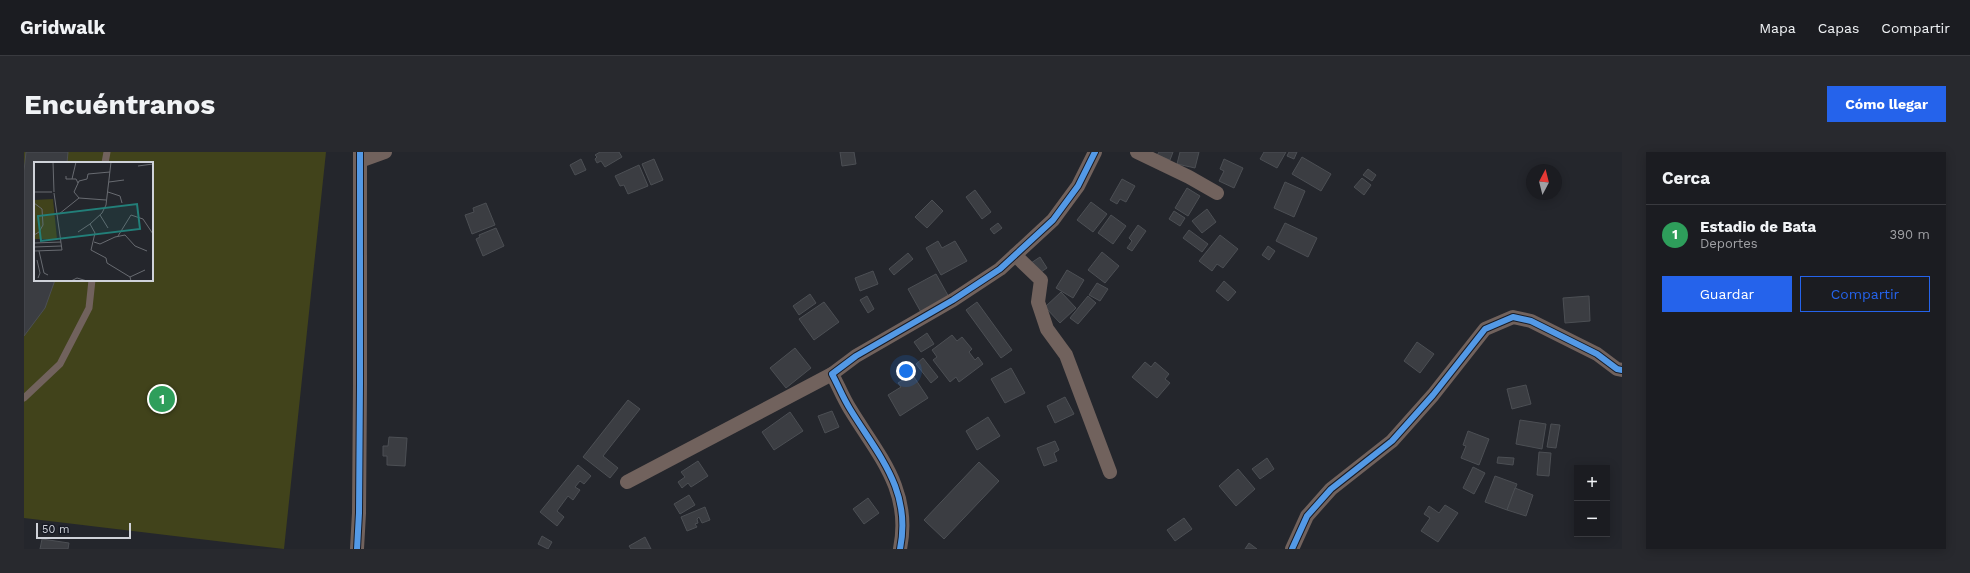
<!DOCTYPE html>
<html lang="es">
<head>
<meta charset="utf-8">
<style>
	:root { --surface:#1b1c21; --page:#28292e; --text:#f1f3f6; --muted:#a0a1a5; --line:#393a3f; --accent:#2563eb }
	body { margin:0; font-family:"Work Sans",sans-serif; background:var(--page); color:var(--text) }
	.controls { position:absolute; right:12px; bottom:12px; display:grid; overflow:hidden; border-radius:0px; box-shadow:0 2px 10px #0003 }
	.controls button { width:36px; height:36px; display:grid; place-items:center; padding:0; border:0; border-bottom:1px solid var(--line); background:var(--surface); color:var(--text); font:20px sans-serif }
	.compass { position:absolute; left:1502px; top:12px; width:36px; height:36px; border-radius:50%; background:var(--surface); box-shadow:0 2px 10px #0003; rotate:7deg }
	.scale { position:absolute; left:12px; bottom:10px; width:95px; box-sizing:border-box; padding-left:4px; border:2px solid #cfd2d9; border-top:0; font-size:11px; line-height:14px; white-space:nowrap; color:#cfd2d9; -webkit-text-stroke:3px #181b25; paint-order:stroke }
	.you { position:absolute; left:882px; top:219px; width:14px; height:14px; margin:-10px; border:3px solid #fff; border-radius:50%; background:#1a73e8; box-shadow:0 0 0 6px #1a73e833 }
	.badge { display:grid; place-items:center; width:26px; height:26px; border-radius:50%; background:var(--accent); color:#fff; font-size:13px; font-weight:700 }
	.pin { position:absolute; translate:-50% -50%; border:2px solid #fff; box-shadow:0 1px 4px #0006 }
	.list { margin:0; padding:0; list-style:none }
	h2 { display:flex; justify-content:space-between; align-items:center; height:52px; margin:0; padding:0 16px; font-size:17px }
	h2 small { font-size:13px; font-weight:400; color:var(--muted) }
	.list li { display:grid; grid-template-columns:26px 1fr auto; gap:12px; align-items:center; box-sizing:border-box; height:60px; padding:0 16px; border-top:1px solid var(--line) }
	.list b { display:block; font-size:15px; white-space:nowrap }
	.list p { margin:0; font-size:13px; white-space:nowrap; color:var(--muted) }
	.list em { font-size:13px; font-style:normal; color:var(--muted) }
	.actions { display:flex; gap:8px; padding:12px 16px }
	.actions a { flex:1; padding:9px 0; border:1px solid var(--accent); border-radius:0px; text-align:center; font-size:14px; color:var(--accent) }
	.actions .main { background:var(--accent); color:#fff }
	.map { position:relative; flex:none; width:1598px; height:397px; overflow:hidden; border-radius:0px }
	header { display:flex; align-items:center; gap:24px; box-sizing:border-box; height:56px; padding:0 20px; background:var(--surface); border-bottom:1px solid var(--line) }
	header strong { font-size:19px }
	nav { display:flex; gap:22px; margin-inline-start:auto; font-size:14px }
	.intro { display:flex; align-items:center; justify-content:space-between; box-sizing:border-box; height:96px; padding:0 24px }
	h1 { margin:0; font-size:28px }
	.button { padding:10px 18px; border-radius:0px; background:var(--accent); color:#fff; font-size:14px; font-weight:700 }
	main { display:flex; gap:24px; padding:0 24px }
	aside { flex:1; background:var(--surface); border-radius:0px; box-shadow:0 2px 10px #0003 }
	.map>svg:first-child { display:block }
</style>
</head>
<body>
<header>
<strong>Gridwalk</strong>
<nav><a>Mapa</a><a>Capas</a><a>Compartir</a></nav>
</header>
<div class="intro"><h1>Encuéntranos</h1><a class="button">Cómo llegar</a></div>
<main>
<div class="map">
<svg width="1598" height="397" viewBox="0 0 1598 397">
	<rect width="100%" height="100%" fill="#24262c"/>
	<path fill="#41431b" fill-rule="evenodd" d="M0,0H302L260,397L0,366ZM11,11H128V128H11Z"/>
	<g fill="#3b3d42" stroke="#4c4f54">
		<polygon points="2,0 44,0 43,11 11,11 11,128 31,128 21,156 0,184 0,19"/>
		<polygon points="576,0 595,0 598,5 581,15 577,9 573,11 571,7 573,5 571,3"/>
		<polygon points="816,0 830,0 832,12 818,14"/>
		<polygon points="1135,0 1149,0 1146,8 1133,3"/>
		<polygon points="1156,0 1175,0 1171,16 1153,12"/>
		<polygon points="1240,0 1262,0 1253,16 1236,7"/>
		<polygon points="1265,0 1273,0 1270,7 1263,4"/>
		<polygon points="1278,5 1307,22 1297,39 1268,22"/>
		<polygon points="557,7 562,18 551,23 546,13"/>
		<polygon points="630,7 639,28 627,33 618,12"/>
		<polygon points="1200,7 1219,16 1210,36 1195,29 1200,19 1196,17"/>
		<polygon points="615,13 624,34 604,42 600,33 596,34 591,24"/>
		<polygon points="1344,17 1352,23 1348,29 1339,23"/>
		<polygon points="1338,26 1347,33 1340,43 1330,35"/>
		<polygon points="1098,27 1111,34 1102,50 1096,47 1093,52 1086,48"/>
		<polygon points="1261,30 1281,39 1270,65 1250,56"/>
		<polygon points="1163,36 1176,44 1164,64 1151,56"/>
		<polygon points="951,38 967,60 958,67 942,45"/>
		<polygon points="908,48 919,59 903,76 891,65"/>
		<polygon points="1067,50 1083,62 1069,80 1053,68"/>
		<polygon points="462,51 471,73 448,82 441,63 450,60 449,56"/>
		<polygon points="1183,57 1192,70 1178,81 1168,69"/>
		<polygon points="1150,59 1161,66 1156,74 1145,67"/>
		<polygon points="1087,63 1102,74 1089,92 1074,81"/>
		<polygon points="974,71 978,76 970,82 966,77"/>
		<polygon points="1261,71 1293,86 1284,105 1252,89"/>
		<polygon points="1114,73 1122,79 1108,99 1103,96 1108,89 1105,86"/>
		<polygon points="472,76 480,94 459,104 452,87 456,85 455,83"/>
		<polygon points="1165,78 1184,92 1178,100 1159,86"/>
		<polygon points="1196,83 1214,97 1199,116 1193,112 1188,119 1175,109"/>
		<polygon points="914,89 918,96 931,89 943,109 917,123 902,96"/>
		<polygon points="1244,94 1251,99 1245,108 1238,103"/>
		<polygon points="1078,100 1095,114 1081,131 1064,118"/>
		<polygon points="884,101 889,107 870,123 865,117"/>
		<polygon points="1016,105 1023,116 1014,122 1007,111"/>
		<polygon points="1043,118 1060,128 1049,146 1032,136"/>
		<polygon points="849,119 854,132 836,139 831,126"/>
		<polygon points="912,122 926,147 898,162 884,137"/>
		<polygon points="1200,129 1212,140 1204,149 1192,139"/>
		<polygon points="1073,131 1084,137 1076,149 1065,143"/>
		<polygon points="1037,140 1052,156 1036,171 1021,155"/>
		<polygon points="786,142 792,151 775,163 769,154"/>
		<polygon points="843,144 850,157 844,161 836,148"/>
		<polygon points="1064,144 1072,151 1054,172 1046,166"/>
		<polygon points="1565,144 1566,169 1541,171 1539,146"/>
		<polygon points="800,150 815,170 790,188 775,167"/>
		<polygon points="953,150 988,198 977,206 942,158"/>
		<polygon points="903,181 910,192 897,200 890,190"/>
		<polygon points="928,183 933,189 938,185 948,197 945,200 951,208 954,205 959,212 935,230 932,225 926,230 909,208 913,205 908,198"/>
		<polygon points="1393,190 1410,202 1396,221 1380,209"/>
		<polygon points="771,196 787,216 762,236 746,216"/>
		<polygon points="899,206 914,225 907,231 892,212"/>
		<polygon points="1121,210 1127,215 1131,210 1145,222 1141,227 1146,231 1133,246 1108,225"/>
		<polygon points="987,216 1001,241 981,251 967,227"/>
		<polygon points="888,222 904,246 876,264 864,243 877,235 874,231"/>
		<polygon points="1502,233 1507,252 1488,257 1483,237"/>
		<polygon points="1041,245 1050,262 1031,271 1023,254"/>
		<polygon points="604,248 616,257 579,304 594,316 586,326 559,305"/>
		<polygon points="808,259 815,275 801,281 794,264"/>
		<polygon points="766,260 779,279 750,298 738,280"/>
		<polygon points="964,265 976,284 953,298 942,279"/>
		<polygon points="1496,268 1522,272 1518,297 1492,292"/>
		<polygon points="1527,272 1536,273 1532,296 1523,295"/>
		<polygon points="1444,279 1465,287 1455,313 1437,306 1442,294 1439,293"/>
		<polygon points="365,285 383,286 381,314 363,313 363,304 359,304 359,294 364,294"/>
		<polygon points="1031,289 1035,298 1030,301 1033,309 1020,314 1013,296"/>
		<polygon points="1515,300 1527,301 1525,324 1513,323"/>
		<polygon points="1474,305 1490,306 1489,313 1473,311"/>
		<polygon points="1243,306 1250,317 1236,327 1228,317"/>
		<polygon points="674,309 684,324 667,335 664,331 658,336 654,330 661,325 657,320"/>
		<polygon points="955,310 975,329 920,387 900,368"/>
		<polygon points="554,313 567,324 560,332 556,329 551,335 556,338 549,348 544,344 533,359 540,365 533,374 516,360"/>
		<polygon points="1449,315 1461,321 1450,342 1439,336"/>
		<polygon points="1214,317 1231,337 1212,354 1195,334"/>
		<polygon points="1471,324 1493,332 1483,358 1461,350"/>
		<polygon points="1491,336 1509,343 1502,364 1483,358"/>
		<polygon points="665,343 671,353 656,362 650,352"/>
		<polygon points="844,346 855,361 840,372 829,357"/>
		<polygon points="1421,353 1434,361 1414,390 1397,379 1406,366 1400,362 1405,354 1415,361"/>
		<polygon points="681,355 686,368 678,371 675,365 673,367 674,371 671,372 673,375 663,379 657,365"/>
		<polygon points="1160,366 1168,377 1151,389 1143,378"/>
		<polygon points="518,384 528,390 524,397 514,392"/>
		<polygon points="621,385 627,397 607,397 605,394"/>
		<polygon points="18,387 45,391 44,397 16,397"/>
		<polygon points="1225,391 1233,397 1221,397"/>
	</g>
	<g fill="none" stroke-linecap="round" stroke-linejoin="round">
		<g stroke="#71625d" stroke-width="7">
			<polyline points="81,11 83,0"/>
			<polyline points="0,246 36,212 65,156 68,128"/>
		</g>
		<g stroke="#71625d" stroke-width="14">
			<polyline points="1113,0 1165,25 1193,41"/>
			<polyline points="336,9 361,0"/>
			<polyline points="991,103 1017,128 1014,150 1023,177 1042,203 1086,320"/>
			<polyline points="603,330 808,222"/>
			<polyline points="333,397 335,361 336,233 336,0"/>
			<path d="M876,397C888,338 854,303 826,257C819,246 814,233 808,222L832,204L929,148L976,117L1029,68L1054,34L1071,0"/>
			<polyline points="1268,397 1283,364 1307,337 1368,289 1409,243 1461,177 1489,165 1507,169 1573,202 1593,217 1598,218"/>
		</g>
		<g stroke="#181b25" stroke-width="8">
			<g id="cycleway">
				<polyline points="333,397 335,361 336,233 336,0"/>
				<path d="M876,397C888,338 854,303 826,257C819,246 814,233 808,222L832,204L929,148L976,117L1029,68L1054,34L1071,0"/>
				<polyline points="1268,397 1283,364 1307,337 1368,289 1409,243 1461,177 1489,165 1507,169 1573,202 1593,217 1598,218"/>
			</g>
		</g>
		<use href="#cycleway" stroke="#5399e6" stroke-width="6"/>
	</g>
	<g transform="translate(10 10)">
		<rect width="119" height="119" fill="#24262c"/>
		<path d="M19,37L23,77H0V38Z" fill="#41431b"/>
		<path fill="none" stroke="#686b71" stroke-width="1" d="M19,0L20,30M77,0L72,43L68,51L56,62L61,71L57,88L72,96L73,101L96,115L97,119M104,4L119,2M32,14V17H42L44,21M38,17L42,0M75,20L90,18M0,30H18M74,30L86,34L88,41M72,38L45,36L40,30L45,19L53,17L54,12L76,10M0,41L8,47L9,63L5,70L0,73M25,52L45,36M66,53L74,66M44,70L56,62M84,74L97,53L109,57L119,72M60,80L66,82L81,75L91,73L101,84L113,89M0,81L27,80M0,85L27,84M0,89L28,88L20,31M5,89L10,111L14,113M3,98L6,111L4,116M96,115L111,108M37,119L43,116L53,119"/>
		<path fill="#227f79" fill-opacity="0.15" stroke="#227f79" stroke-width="2" d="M103,42L106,67L7,79L4,54Z"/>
		<rect width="119" height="119" fill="none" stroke="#cfd2d9" stroke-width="2"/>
	</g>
</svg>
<div class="controls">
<button>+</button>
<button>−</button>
</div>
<svg class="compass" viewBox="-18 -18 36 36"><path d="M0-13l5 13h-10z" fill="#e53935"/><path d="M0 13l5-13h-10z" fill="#a0a1a5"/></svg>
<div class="scale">50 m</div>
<div class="you"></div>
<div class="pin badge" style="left:138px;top:247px;background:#2e9e5b">1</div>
</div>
<aside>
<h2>Cerca<small></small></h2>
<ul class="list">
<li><span class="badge" style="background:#2e9e5b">1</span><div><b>Estadio de Bata</b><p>Deportes</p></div><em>390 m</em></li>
</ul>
<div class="actions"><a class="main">Guardar</a><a>Compartir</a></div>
</aside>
</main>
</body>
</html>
